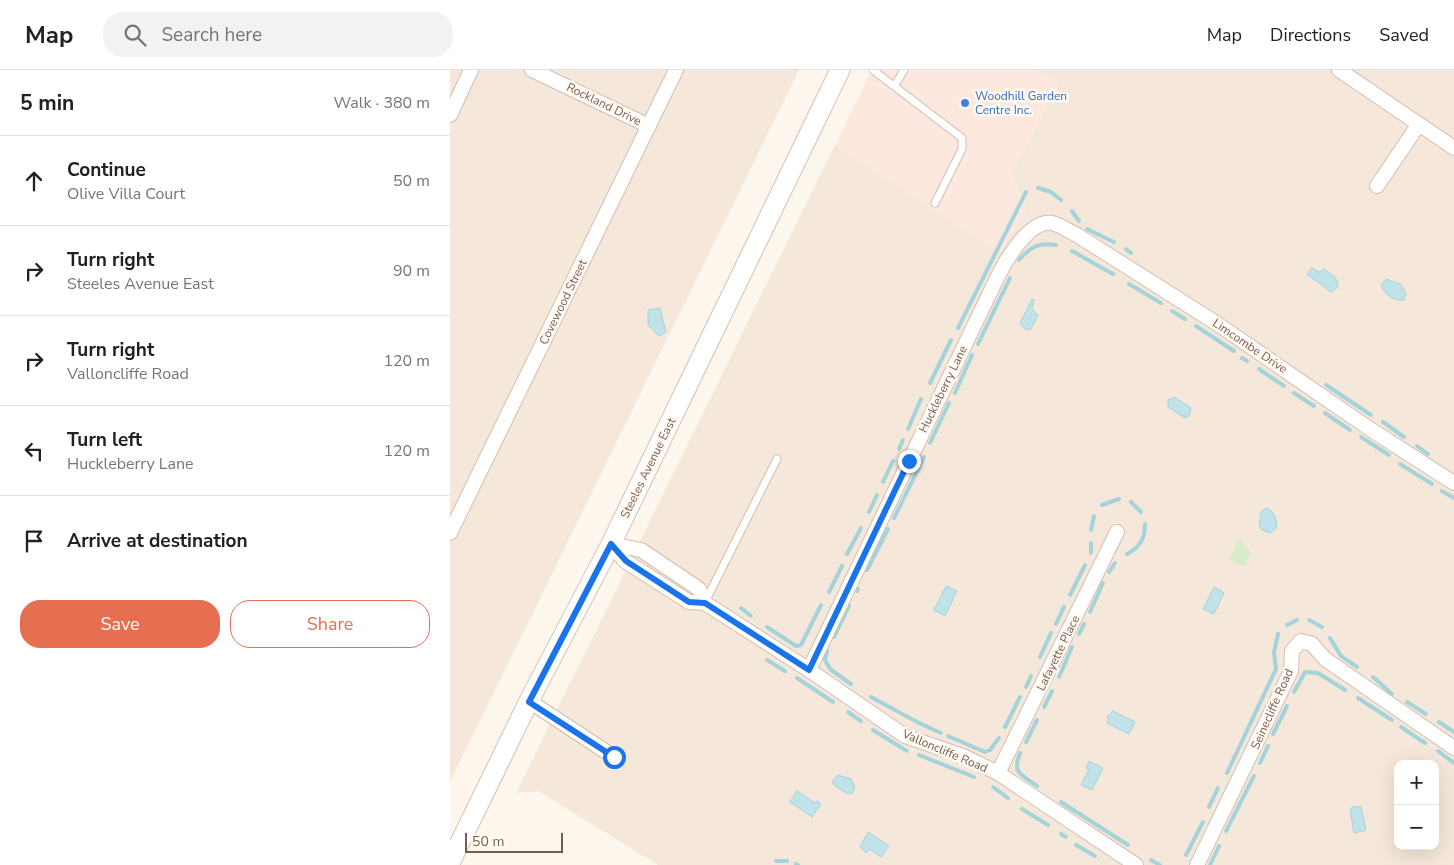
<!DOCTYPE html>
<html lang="en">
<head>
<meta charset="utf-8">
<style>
	:root { --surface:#fff; --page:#f2f2f2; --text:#202124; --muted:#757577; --line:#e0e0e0; --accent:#e76f51 }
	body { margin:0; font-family:"Nunito Sans",sans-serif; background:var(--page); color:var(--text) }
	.controls { position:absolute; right:15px; bottom:15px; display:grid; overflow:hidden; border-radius:10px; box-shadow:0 5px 20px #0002 }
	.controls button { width:45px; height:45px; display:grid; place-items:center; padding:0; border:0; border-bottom:1px solid var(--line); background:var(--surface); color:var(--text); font:25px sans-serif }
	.scale { position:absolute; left:15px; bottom:12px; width:98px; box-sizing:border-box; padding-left:5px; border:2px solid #7a5c4d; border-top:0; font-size:14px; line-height:18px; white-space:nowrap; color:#7a5c4d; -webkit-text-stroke:4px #fffaf3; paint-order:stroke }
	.stop { position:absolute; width:15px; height:15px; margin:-11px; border:4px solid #1a73e8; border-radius:50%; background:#fff }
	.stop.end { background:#1a73e8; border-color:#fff; box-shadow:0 1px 5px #0008 }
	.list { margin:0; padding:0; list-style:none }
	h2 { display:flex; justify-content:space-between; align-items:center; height:65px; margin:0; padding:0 20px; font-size:21px }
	h2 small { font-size:16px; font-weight:400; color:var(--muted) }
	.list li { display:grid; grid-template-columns:32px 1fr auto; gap:15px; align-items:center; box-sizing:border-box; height:90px; padding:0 20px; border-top:1px solid var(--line) }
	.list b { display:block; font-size:19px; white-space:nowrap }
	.list p { margin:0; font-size:16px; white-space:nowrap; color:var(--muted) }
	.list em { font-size:16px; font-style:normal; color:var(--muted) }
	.actions { display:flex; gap:10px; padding:15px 20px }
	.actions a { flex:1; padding:11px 0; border:1px solid var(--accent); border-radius:20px; text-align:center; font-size:18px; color:var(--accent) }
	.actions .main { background:var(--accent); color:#fff }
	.icon { flex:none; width:28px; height:28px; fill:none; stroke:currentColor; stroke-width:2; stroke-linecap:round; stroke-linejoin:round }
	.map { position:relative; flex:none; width:1004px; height:795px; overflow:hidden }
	header { display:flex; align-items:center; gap:30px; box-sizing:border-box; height:70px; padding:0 25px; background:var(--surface); border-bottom:1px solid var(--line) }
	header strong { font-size:24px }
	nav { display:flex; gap:28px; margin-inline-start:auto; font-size:18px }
	.search { width:350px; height:45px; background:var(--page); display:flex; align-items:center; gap:12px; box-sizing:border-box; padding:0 18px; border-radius:20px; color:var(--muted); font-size:19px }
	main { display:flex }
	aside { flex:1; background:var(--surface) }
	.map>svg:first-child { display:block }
</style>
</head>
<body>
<header>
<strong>Map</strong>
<div class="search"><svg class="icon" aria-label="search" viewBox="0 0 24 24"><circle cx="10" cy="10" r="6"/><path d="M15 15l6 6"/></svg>Search here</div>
<nav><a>Map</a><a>Directions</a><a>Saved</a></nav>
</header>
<main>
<aside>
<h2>5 min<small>Walk · 380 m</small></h2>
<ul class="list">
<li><svg class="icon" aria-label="ahead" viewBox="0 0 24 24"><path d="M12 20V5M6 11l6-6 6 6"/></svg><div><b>Continue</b><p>Olive Villa Court</p></div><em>50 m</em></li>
<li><svg class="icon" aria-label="right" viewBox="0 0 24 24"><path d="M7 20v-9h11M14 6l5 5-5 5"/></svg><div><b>Turn right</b><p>Steeles Avenue East</p></div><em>90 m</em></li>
<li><svg class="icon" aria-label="right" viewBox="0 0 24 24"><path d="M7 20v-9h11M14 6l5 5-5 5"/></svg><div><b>Turn right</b><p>Valloncliffe Road</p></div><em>120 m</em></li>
<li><svg class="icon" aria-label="left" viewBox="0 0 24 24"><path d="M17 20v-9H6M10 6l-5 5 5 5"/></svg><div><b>Turn left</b><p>Huckleberry Lane</p></div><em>120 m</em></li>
<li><svg class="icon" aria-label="arrive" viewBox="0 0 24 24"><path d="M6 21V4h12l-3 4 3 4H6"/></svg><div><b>Arrive at destination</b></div></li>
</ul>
<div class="actions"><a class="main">Save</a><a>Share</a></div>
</aside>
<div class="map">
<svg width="1004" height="795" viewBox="0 0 1004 795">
	<rect width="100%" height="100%" fill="#fdf6ec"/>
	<g fill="#f5e8da" fill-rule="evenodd">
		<polygon points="0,0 349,0 0,712"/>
		<path d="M586,0H1004V795H208L88,721L66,723L385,75L550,182L577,139L561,104L609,15ZM948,694H985V776H948Z"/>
	</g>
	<polygon fill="#fde8e0" points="422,0 586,0 609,15 561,104 577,139 550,183 385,75"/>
	<polygon fill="#d8ecc9" points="789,469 801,483 794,497 779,489"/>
	<g fill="#bfe3e8" stroke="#a5d3da">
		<polygon points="862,198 869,202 874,199 885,207 884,210 888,210 887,218 881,222 857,204"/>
		<path d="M936,209L950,214L956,223L954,230C943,231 935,225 931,215Z"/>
		<polygon points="582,229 584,230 582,239 588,245 581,259 576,260 570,253"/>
		<polygon points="210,238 216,262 209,266 198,255 198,240"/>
		<polygon points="724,327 741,338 739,346 735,348 718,337 718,330"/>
		<path d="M816,438C824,440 828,451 826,458L820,463L812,460L809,455L811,442Z"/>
		<polygon points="496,516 507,521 495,546 484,540"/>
		<polygon points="764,517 774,523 764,544 753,539"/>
		<polygon points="663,641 685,652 679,664 657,653 659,649 657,647"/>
		<polygon points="639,691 653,698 642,720 631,715 639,699 636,698"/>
		<polygon points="388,705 401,709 405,717 402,724 396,723 383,714 383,710"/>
		<polygon points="347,721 365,733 367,731 371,734 362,747 340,732"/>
		<polygon points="905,736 911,737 916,760 904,763 900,739"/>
		<polygon points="418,762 439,776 431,787 419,779 416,783 410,777"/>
	</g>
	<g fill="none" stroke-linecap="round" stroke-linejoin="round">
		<g stroke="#a5d3da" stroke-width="4">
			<polyline points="588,118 601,122 611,130"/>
			<polyline points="622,141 629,151"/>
			<polyline points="637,159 664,172"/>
			<polyline points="676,179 681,183"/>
			<polyline points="622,181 663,204"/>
			<path d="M569,190C580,177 589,172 606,175"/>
			<polyline points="679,214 711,233"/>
			<polyline points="722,241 735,249"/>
			<polyline points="746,256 784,281"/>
			<polyline points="508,258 576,122"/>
			<polyline points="528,274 560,208"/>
			<polyline points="792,288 797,291"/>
			<polyline points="809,299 834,316"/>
			<polyline points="480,313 501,270"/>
			<polyline points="876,315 921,345"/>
			<polyline points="505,323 522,285"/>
			<polyline points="844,323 864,336"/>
			<polyline points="875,343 900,360"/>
			<polyline points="933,352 954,367"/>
			<polyline points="458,359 471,329"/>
			<polyline points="911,367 939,385"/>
			<polyline points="480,373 499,333"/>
			<polyline points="967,376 978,384"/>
			<polyline points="449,379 453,370"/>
			<polyline points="950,394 982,414"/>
			<polyline points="433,412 443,391"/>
			<polyline points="992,421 1004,428"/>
			<polyline points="681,432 691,442"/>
			<polyline points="652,435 669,429"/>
			<polyline points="419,442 427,425"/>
			<polyline points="444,448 474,387"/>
			<polyline points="641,460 644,446"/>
			<polyline points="641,483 641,473"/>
			<polyline points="397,484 411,458"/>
			<path d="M677,484C690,477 695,469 695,454"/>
			<polyline points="417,500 438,459"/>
			<polyline points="659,502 665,493"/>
			<polyline points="407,521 408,519"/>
			<polyline points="379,522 392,496"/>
			<polyline points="620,525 635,495"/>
			<polyline points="291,538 301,546"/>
			<polyline points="640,542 653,513"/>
			<polyline points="859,550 872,557"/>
			<polyline points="606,554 614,537"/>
			<polyline points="837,555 847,550"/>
			<polyline points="317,557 346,576 351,575 371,535"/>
			<polyline points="629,564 634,554"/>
			<polyline points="384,567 399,536"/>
			<polyline points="880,568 891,586 907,597"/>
			<polyline points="377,581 375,590 380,599 401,614"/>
			<polyline points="590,587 601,563"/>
			<polyline points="317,590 335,601"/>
			<polyline points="609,607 622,577"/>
			<polyline points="923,607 942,624"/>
			<polyline points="347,608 383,632"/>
			<polyline points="576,617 581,606"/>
			<polyline points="844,622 855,602 868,603 895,620"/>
			<polyline points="421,627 469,653 491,663"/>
			<polyline points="908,628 942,650"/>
			<polyline points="957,632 976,644"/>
			<polyline points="594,637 602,621"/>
			<polyline points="398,642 411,651"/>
			<polyline points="989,652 1004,662"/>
			<polyline points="555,657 570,627"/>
			<polyline points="951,657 975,673"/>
			<polyline points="423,660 457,681"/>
			<polyline points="823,664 837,636"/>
			<polyline points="498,666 535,682 540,680 549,668"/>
			<polyline points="576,672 587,650"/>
			<polyline points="988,681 1004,693"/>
			<path d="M570,683C562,704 571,704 587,716"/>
			<polyline points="469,685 524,707"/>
			<polyline points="810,693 818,676"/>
			<polyline points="777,703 826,599 824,583 828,564"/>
			<polyline points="543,717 558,728"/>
			<polyline points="611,732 678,775"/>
			<polyline points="759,737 768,718"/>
			<polyline points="572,739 598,755"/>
			<polyline points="776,761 804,706"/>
			<polyline points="611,764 616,767"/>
			<polyline points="626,775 645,786"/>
			<polyline points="736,785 753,752"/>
			<polyline points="701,790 710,795"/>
			<polyline points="326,791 337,791"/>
			<polyline points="346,794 348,795"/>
			<polyline points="760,795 769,776"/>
		</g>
		<g stroke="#d1beb0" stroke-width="9">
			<g id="service">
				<polyline points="423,0 512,68 512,79 485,133"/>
				<polyline points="445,15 454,0"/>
				<polyline points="255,532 327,389"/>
			</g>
		</g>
		<g stroke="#d1beb0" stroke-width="16">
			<g id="minor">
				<polyline points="82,0 199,56"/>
				<polyline points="889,0 1004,78"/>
				<polyline points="0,45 21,0"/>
				<polyline points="927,116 969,54"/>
				<polyline points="0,463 226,0"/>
				<polyline points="161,474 175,491 239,532 255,533 359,600 455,666 513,686 548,703 686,795"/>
				<polyline points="161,474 191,480 249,519 255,533"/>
				<path d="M359,600L546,210C554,193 579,149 602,153C610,155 619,161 627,165L766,253L920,359L1004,413"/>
				<polyline points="79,631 164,687"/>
				<polyline points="548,703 667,462"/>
				<polyline points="747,795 841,601 842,581 851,571 862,574 875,589 1004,678"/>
			</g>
		</g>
		<g stroke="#d6c0b0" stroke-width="21">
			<polyline id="secondary" points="0,793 79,631 161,474 390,0"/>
		</g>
		<use href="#service" stroke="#fff" stroke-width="7"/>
		<use href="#minor" stroke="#fff" stroke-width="14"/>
		<use href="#secondary" stroke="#fff" stroke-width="19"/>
	</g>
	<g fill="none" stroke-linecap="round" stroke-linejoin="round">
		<polyline stroke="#1a73e8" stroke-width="6" points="164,687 79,632 161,474 176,491 239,532 255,533 359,600 459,391"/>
	</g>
	<circle fill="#3f7fe0" stroke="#fffaf3" stroke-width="2" cx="515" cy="33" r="5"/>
	<g text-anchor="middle" stroke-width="5" stroke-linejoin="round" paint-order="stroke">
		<g font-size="12" fill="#366cbe" stroke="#fffaf3" text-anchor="start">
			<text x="525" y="30">Woodhill Garden<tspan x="525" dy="14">Centre Inc.</tspan></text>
		</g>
		<g font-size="12" fill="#7a5c4d" stroke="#fffaf3">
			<text transform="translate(154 34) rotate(26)" y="4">Rockland Drive</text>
			<text transform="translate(113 232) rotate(-64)" y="4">Covewood Street</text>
			<text transform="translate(800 276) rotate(34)" y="4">Limcombe Drive</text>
			<text transform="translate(493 319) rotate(-64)" y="4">Huckleberry Lane</text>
			<text transform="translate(198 398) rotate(-64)" y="4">Steeles Avenue East</text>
			<text transform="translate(608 583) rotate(-64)" y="4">Lafayette Place</text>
			<text transform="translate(822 639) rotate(-66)" y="4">Seinecliffe Road</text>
			<text transform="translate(495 681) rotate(23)" y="4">Valloncliffe Road</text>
		</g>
	</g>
</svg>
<div class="controls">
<button>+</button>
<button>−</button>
</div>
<div class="scale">50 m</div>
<div class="stop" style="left:164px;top:687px"></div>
<div class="stop end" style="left:459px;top:391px"></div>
</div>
</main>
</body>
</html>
